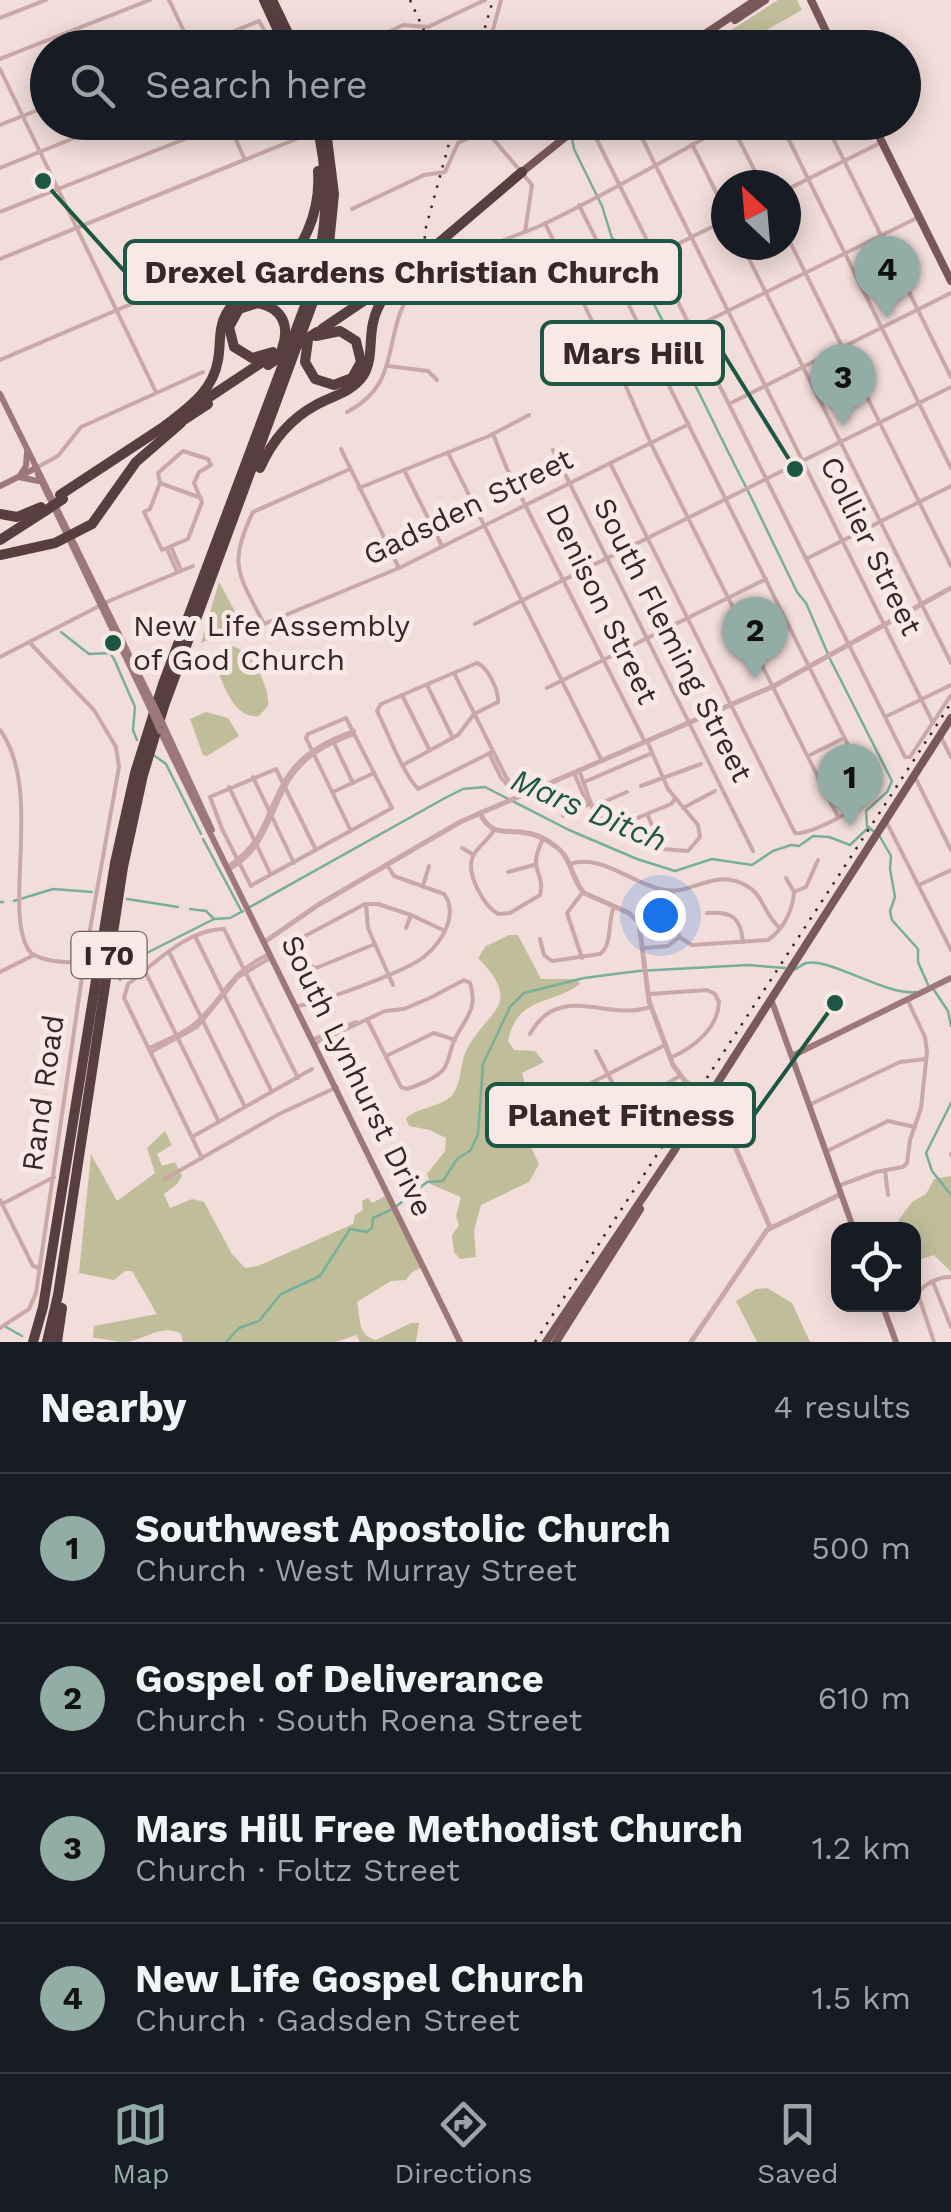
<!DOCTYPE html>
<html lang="en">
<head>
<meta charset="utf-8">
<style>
	:root { --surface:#171b24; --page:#20242c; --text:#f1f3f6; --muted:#9ea1a6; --line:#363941; --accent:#92ada6 }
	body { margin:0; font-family:"Work Sans",sans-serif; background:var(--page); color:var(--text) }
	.controls { position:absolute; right:30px; bottom:30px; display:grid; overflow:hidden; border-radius:20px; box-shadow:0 5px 25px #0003 }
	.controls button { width:90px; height:90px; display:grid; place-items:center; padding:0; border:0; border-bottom:2px solid var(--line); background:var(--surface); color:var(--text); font:50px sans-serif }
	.compass { position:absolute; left:711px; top:170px; width:90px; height:90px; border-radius:50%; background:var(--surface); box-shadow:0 5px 25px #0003; rotate:334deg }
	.you { position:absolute; left:660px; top:915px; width:35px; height:35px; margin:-25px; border:8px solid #fff; border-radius:50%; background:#1a73e8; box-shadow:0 0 0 15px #1a73e833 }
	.badge { display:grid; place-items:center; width:65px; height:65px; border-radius:50%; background:var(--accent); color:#111; font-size:32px; font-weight:700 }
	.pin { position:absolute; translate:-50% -82px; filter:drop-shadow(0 2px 5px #0008) }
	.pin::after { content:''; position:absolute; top:52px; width:35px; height:30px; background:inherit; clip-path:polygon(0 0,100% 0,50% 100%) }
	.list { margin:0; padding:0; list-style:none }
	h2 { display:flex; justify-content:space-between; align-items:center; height:130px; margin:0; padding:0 40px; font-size:42px }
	h2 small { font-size:32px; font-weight:400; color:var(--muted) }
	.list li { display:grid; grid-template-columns:65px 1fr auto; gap:30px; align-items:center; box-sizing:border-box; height:150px; padding:0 40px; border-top:2px solid var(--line) }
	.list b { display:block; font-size:38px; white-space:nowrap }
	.list p { margin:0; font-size:32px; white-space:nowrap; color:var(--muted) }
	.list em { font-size:32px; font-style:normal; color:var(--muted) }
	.icon { flex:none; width:55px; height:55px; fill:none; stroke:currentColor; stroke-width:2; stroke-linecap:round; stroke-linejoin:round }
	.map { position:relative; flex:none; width:951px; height:1342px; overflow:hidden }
	.search { position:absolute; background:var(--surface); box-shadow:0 5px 25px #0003; left:30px; right:30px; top:30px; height:110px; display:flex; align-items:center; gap:25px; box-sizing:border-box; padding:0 35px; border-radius:55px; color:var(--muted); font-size:38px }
	.sheet { height:730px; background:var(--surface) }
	nav { display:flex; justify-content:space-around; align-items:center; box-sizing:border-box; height:140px; border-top:2px solid var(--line); background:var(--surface); font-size:28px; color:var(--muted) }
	nav a { display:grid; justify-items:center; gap:5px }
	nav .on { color:var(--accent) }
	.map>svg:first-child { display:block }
</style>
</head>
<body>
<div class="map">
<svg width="951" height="1342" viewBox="0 0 951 1342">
	<rect width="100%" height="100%" fill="#f1ddda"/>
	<g fill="#c0be9a">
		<polygon points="778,0 797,0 802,10 747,41 749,47 705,47"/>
		<polygon points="219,582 243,626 201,643"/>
		<path d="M230,646C251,647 270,686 268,706L259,716C232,720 222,679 213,659Z"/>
		<polygon points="206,712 228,718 239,736 207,756 203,755 190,719"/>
		<path d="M509,935H518L541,979H577L580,984C551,1006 518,995 508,1041L514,1050L535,1051L544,1062L522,1073L531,1105L522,1118L528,1132L526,1137L539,1164L529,1182L481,1205L474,1230L476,1257L460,1259L454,1252L452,1235L459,1225L456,1216L461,1197L430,1184L427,1174L445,1151L446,1138L430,1130L409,1126L406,1118C418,1108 434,1108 448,1099C463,1088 459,1063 467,1049C487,1010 525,1006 478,958L486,946Z"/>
		<path d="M165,1131L172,1145L157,1154L162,1166L175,1162L182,1176L177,1184L164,1194L170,1208L192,1199L204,1202L232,1254L245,1268L258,1266L353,1224L355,1215L363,1210L362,1201L368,1198L372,1203L387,1195L423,1267L412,1272L406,1280L391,1281L357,1302C361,1320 357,1335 376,1340L411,1323H419L416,1342H360L356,1335L336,1342H183L181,1334C162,1323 145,1340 126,1342C114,1342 105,1338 93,1338L94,1326L157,1314L132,1271H125L114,1280L79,1273L91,1154L117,1201L155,1173L147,1148Z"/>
		<polygon points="951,1176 951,1272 934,1255 914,1261 914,1230 896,1229 895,1225 912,1202 926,1194 934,1179"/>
		<polygon points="767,1288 792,1303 810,1342 757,1342 736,1301 756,1289"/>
	</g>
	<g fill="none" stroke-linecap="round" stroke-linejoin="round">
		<g stroke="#79ae9b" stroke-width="2.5">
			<polyline points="564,122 564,124"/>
			<polyline points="572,138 574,149 602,206 612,238 625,248 631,265"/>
			<path d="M634,268C675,339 708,414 746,487"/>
			<polyline points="748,491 797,592 806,603 828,654"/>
			<polyline points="61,632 89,654 110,653 114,659 135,707 133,730 137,740"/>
			<polyline points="830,659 892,781 887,792 866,811 867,826 873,831"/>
			<polyline points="155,756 166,764 201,834"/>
			<polyline points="879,835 891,856 890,869 895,897 890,911 892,920 918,949 918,962 929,987"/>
			<polyline points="203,839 242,912"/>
			<polyline points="127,899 178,907"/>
			<polyline points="14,901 53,889 92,892"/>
			<polyline points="0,902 3,902"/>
			<polyline points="250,907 445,798 463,789 485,787 569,830 637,859 675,871 712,859 752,865 773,851 791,845 799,846 813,836 829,837 850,845 869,827"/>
			<polyline points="190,909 206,911 214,919 230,918 243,911"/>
			<path d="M793,970C798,969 801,965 806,963C829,957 886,996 916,992"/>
			<polyline points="120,980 127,963 214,919"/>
			<polyline points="934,990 948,1011 951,1026"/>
			<polyline points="951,1103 926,1153 932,1171 951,1195"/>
			<polyline points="428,1182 443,1181 457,1159 471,1150 478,1134 483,1064 510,1007 524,993 584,978 638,971 748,965 785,968"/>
			<polyline points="6,1327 22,1336"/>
			<polyline points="226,1342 239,1328 259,1321 281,1294 320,1276 350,1229 367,1232 372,1228 373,1218 393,1209 427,1182"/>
		</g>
		<g stroke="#c9a8a6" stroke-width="4">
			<polyline points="169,0 192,48"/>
			<polyline points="0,18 46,0"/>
			<polyline points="357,47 403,25 428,27 485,0"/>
			<polyline points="193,48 259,21 275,48"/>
			<polyline points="488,48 501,0"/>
			<polyline points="0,59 150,0"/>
			<polyline points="0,69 156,392"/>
			<polyline points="479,122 532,185 525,232"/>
			<polyline points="634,122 933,723"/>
			<polyline points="780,122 951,468"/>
			<polyline points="825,122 951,377"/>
			<polyline points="731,124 762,185"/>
			<polyline points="0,125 48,106"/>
			<polyline points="592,130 905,757 910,757 951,695"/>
			<polyline points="461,141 467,122"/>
			<polyline points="692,144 726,212"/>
			<polyline points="0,168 114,122"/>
			<polyline points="786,190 882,142"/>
			<path d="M579,205L872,793C864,807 810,835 795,833L610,463"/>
			<polyline points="352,209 424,175 445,172 458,143 485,130"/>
			<polyline points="0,212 228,122 245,160"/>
			<polyline points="545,223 604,346"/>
			<polyline points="786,234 951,566"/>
			<polyline points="742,245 951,663"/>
			<polyline points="0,259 301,137 306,132 303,122"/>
			<polyline points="579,293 726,220"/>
			<polyline points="691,329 919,217"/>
			<polyline points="651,349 621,365 620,373 653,448 838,817"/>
			<polyline points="0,360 218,267"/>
			<polyline points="388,366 428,371 437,380"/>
			<polyline points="729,404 951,293"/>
			<path d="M347,412C410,379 375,325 423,278C439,261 516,237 542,225C607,194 670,157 733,122"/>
			<polyline points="493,434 507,469 645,742"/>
			<polyline points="341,449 398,566"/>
			<polyline points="553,450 753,851"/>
			<polygon points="183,451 208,459 211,465 199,472 194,483 202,502 188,539 162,550 144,512 150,509 160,483 158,473"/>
			<polyline points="448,453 602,761"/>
			<polyline points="36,468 58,456 81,427 203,372"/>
			<path d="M350,469L253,512C227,565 239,575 264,624L399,568L689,424"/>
			<polyline points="404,470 442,546"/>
			<polyline points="160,483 201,498"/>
			<polyline points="359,488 489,436 529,415"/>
			<polyline points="171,547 181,570"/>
			<polyline points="167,549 177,572"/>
			<polyline points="808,558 951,486"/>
			<polyline points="475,624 951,387"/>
			<polyline points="0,657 109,601 193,566"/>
			<polyline points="454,673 506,777 521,795"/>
			<polyline points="427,685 453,738"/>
			<polyline points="547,688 766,579"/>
			<polyline points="402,695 429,749"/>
			<polyline points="885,717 951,685"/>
			<path d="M0,730C45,791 0,917 31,953C46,963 67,962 84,963"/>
			<polyline points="940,735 951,757"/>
			<polyline points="647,741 668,789 698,825 700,837 688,851 663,849 647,814"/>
			<polyline points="334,743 353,783"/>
			<polyline points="489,753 501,778 518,796"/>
			<polyline points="808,756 844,738"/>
			<path d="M403,765L458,735L474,714L498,702C499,691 488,667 477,663L381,704L377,711L378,713C390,737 400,768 418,789L492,752"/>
			<polyline points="579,770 595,815 618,826 671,804 675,799"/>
			<polyline points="574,773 586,801 590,802"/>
			<polyline points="253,777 294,863"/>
			<polyline points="916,779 951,850"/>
			<polyline points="584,782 652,753"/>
			<polyline points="641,786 701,764"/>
			<polyline points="229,787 270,873"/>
			<polyline points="333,792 374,773"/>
			<polyline points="592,807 627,792"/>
			<polyline points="683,808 715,791"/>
			<polyline points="563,816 590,804"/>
			<polyline points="887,823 951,950"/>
			<path d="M494,830C488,841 478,846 473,856C465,873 484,906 498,914L510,913L540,895C546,870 526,873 543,839"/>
			<polyline points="462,848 474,855"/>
			<polyline points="316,850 276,769 210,797 222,829 251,886 252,885 392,808 346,718 308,734 306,738 351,831"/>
			<path d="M570,864C602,853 633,885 665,890C693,895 714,867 747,886C763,894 765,917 780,928"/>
			<path d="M229,866C270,837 264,811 289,774C304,752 329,740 354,731"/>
			<path d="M230,869C272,845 270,798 300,766C314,750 334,741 354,734"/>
			<polyline points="508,872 534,865"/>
			<polyline points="786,878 794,892"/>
			<polyline points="919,885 951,870"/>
			<polyline points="423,886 429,866"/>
			<polyline points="794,892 806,887 818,860"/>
			<polyline points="673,893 679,937"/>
			<polyline points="366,904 368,928 393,985"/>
			<path d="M707,913C732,911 741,918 743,942"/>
			<polyline points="406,928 411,915"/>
			<polyline points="195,936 272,1092"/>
			<path d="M679,937L692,945L768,940C783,930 793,910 794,892"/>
			<path d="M540,939L544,955L552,961L600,954C613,944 607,923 614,907"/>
			<polyline points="375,944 316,968 306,964 299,947 305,936 365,904 378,904 411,915 443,930"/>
			<polyline points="644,948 668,946 679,937"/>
			<polyline points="169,952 245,1107"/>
			<polyline points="582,958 567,913 583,892"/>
			<polyline points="145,971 219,1122"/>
			<polyline points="0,972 34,955"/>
			<polyline points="650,994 707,990 715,994 719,1002"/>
			<path d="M298,1006C321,1002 408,971 425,956C442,942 459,914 444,894L394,876L387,865"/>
			<path d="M530,1034C559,981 609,1022 650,1007"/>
			<polyline points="314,1039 356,1022"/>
			<path d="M316,1043L385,1011L404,1009L432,997L464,980L470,983C479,1010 464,1019 454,1041C450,1050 449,1063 443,1070C435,1079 418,1085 407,1089L401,1087L367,1019"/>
			<path d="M149,1048C166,1040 184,1034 198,1021C226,995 228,974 267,955"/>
			<polyline points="596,1051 618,1094 628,1101 639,1100 680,1076"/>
			<polyline points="151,1052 197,1027 238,977 270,958"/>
			<polyline points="386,1056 434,1033 455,1040"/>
			<path d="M670,1058C693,1048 718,1029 719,1002"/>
			<polyline points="591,1083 665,1045"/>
			<polyline points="811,1104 900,1062 926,1059"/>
			<polyline points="192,1137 312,1069"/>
			<polyline points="827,1151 888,1121 915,1127"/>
			<polyline points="951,1155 951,1154"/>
			<path d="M202,1158L124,998L128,984C155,963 188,929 224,929L298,1078"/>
			<polyline points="885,1170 888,1195"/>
			<polyline points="163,1180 279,1114 337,1087"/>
			<polyline points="838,1186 876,1172 903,1167 907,1163 910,1140 921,1108 927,1052 925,1037 908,1001"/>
			<polyline points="0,1200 33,1266 40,1268"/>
			<polyline points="2,1204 54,1177"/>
			<polyline points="933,1282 951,1327"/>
			<polyline points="0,1328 29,1309 36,1293 84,963 119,767 116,747 94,710 29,642"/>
			<path d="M934,1342L918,1294C923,1284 940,1276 951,1277"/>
		</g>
		<g stroke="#c9a8a6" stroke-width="5">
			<path d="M480,813C491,837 505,829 526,833C536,834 548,840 555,846C572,857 571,879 584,893L629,913L639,923L649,1001L673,1065L685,1081L716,1103L770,1227"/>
			<polyline points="266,941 318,905 460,822 774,686 951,588"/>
			<polyline points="691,1342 767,1230 841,1194"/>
		</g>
		<g stroke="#9d7879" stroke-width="6">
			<polyline points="0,394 152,701"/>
			<polyline points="27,452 26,466 19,477 38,481"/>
			<polyline points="38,474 150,708"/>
			<polyline points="0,486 36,468"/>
			<polyline points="163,724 212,830"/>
			<polyline points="160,731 460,1342"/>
			<polyline points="771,999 854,1230"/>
			<polyline points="792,1056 951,978"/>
			<polyline points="882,1304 896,1342"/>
		</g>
		<g stroke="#78585a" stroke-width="8">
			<polyline points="811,0 834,48"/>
			<polyline points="735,20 765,0"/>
			<polyline points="684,48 756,0"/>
			<polyline points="872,122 951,281"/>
			<polyline points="522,172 584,122"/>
			<polyline points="546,1342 672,1154 951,718"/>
			<polyline points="556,1342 640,1209"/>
		</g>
		<g stroke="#573e40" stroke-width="10">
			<polyline points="264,0 286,48"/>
			<polyline points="272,0 295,48"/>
			<polyline points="408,269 522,172"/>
			<polyline points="378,286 408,263"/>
			<polyline points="322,329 387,285"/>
			<polyline points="308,340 305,362 315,379 334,385 352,378 361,362 356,341 340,331 316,336"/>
			<path d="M273,352L252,358L234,347L229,327L239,309L258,303C283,308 290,326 282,349"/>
			<polyline points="202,402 267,359"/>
			<path d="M166,425C189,407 213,391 218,360C221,345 218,328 226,314C235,297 254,291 269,280C303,254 321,213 318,171"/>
			<polyline points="176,425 208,404"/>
			<path d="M260,468C272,441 290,419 316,405C332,396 352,392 363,376C373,361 369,340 373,323C378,298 396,282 413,265"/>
			<polyline points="60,495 171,422"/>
			<polyline points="0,514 17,517 41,507"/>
			<polyline points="0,540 45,511"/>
			<polyline points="0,555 55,543 92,524 136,462 181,423"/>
			<path d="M33,1342L43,1307L115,863L135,773L163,684L306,303C327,244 332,184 316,122"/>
			<polyline points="47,1342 58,1295 123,867 143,775 164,706 327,264 334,194 325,122"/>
			<polyline points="57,1342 62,1308"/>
		</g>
		<g stroke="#362728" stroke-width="2.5" stroke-dasharray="2.5 8" stroke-linecap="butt">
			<polyline points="410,0 432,48"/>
			<polyline points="479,48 493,0"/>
			<polyline points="421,270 426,227 455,122"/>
			<polyline points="535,1342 951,703"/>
		</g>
		<g stroke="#9d7879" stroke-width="6">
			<polyline points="152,701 163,724"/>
			<polyline points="150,708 160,731"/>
		</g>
		<g stroke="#573e40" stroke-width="10">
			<polyline points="268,365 317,332"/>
			<polyline points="45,511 63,499"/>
		</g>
	</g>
	<circle fill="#1d5744" stroke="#f9e9e6" stroke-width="4" cx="113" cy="643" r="10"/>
	<g text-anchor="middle" stroke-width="10" stroke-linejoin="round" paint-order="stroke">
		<rect fill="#f9e9e6" stroke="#706161" stroke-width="2.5" x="71.5" y="932" width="75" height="46" rx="8"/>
		<g font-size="28" font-weight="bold" fill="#362728">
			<text x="109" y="965">I 70</text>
		</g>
		<g font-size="30" fill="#362728" stroke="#f9e9e6">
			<text transform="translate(468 507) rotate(-26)" y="10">Gadsden Street</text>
			<text transform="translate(871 546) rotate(64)" y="10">Collier Street</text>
			<text transform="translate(602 604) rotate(64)" y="10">Denison Street</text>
			<text transform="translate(673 640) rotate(63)" y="10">South Fleming Street</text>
			<text transform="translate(357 1076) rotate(64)" y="10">South Lynhurst Drive</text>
			<text transform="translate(43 1093) rotate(-82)" y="10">Rand Road</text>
		</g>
		<g font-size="30" fill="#362728" stroke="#f9e9e6" text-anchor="start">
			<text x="133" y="636">New Life Assembly<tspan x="133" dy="34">of God Church</tspan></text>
		</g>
		<g font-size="32" font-style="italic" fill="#1d5744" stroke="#f9e9e6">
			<text transform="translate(589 810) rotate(23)" y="11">Mars Ditch</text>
		</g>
	</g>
	<path fill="none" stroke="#1d5744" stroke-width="4" d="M43 181L125 272M795 469L723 353M835 1003L754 1115"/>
	<g fill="#1d5744" stroke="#f9e9e6" stroke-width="4">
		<circle cx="43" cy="181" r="10"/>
		<circle cx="795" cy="469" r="10"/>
		<circle cx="835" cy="1003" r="10"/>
	</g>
	<g fill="#f9e9e6" stroke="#1d5744" stroke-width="4">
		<rect x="125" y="241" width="555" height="62" rx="10"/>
		<rect x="542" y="322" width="181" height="62" rx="10"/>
		<rect x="487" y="1084" width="267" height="62" rx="10"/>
	</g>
	<g font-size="32" text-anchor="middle" font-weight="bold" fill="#362728">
		<text x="402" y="283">Drexel Gardens Christian Church</text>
		<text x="633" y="364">Mars Hill</text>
		<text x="621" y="1126">Planet Fitness</text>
	</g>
</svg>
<div class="controls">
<button><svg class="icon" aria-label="locate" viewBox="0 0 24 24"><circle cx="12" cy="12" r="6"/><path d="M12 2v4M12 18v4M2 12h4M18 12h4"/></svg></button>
</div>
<svg class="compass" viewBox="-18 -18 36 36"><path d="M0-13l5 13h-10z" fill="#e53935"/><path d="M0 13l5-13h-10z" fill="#9ea1a6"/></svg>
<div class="you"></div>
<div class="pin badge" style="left:850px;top:826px">1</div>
<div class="pin badge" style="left:755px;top:679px">2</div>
<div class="pin badge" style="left:843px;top:426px">3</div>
<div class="pin badge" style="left:887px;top:318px">4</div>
<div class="search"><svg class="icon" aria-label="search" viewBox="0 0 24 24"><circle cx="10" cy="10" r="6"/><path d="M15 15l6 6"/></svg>Search here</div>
</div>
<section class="sheet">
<h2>Nearby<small>4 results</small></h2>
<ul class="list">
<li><span class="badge">1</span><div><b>Southwest Apostolic Church</b><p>Church · West Murray Street</p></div><em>500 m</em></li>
<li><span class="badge">2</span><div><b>Gospel of Deliverance</b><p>Church · South Roena Street</p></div><em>610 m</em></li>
<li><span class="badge">3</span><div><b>Mars Hill Free Methodist Church</b><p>Church · Foltz Street</p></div><em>1.2 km</em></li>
<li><span class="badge">4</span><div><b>New Life Gospel Church</b><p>Church · Gadsden Street</p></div><em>1.5 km</em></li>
</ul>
</section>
<nav>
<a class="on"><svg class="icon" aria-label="map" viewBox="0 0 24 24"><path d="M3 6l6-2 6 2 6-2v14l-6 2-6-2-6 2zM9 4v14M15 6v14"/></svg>Map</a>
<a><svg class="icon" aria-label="directions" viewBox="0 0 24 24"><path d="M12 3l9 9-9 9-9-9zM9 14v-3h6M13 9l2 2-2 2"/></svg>Directions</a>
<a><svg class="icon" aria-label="saved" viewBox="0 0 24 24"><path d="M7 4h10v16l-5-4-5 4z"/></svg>Saved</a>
</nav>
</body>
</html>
